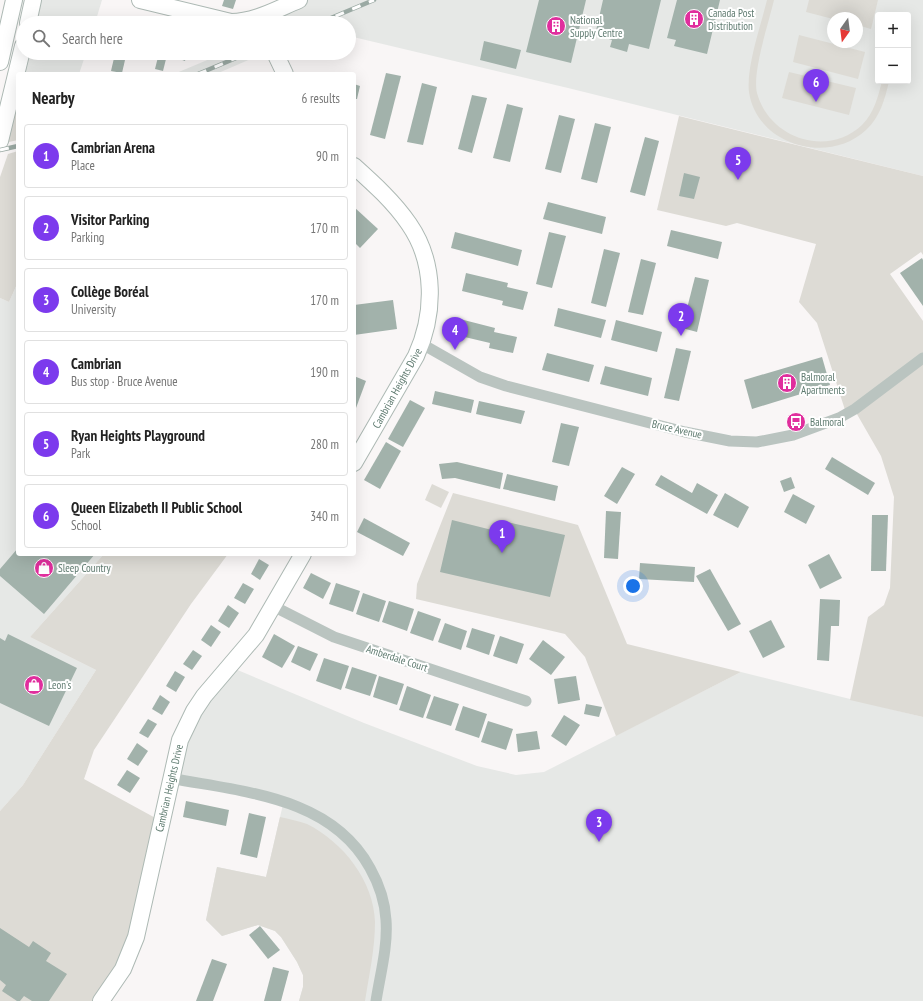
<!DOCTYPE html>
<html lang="en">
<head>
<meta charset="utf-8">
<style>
	:root { --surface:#fff; --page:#f2f2f2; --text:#222; --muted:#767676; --line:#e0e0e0; --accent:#7c3aed }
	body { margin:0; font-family:"PT Sans Narrow",sans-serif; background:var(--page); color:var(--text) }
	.controls { position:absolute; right:12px; top:12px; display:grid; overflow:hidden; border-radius:4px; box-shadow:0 4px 16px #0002 }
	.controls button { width:36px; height:36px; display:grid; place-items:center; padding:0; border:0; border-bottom:1px solid var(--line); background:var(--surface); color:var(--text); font:20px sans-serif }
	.compass { position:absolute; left:827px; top:12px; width:36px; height:36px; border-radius:50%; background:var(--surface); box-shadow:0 4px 16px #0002; rotate:194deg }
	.you { position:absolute; left:633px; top:586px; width:14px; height:14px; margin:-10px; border:3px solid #fff; border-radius:50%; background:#1a73e8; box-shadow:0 0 0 6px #1a73e833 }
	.badge { display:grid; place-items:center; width:26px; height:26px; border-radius:50%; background:var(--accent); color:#fff; font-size:13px; font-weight:700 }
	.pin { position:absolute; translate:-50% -33px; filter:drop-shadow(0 1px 2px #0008) }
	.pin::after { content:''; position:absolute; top:21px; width:14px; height:12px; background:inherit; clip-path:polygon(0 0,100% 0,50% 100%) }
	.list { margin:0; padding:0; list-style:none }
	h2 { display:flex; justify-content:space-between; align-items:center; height:52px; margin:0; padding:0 16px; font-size:17px }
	h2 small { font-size:13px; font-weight:400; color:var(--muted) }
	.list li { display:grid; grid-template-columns:26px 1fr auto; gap:12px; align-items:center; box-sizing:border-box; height:64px; margin:0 8px 8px; padding:0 8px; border:1px solid var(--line); border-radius:4px }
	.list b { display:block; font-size:15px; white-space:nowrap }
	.list p { margin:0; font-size:13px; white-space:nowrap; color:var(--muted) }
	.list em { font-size:13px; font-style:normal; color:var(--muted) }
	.icon { flex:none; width:22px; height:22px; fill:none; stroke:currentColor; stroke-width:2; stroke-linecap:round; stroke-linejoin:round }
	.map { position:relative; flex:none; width:923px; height:1001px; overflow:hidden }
	.search { position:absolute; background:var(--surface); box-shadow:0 4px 16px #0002; left:16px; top:16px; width:340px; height:44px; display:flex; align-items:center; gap:10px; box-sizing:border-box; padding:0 14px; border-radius:22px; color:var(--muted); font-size:15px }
	.panel { position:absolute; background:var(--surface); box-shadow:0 4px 16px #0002; left:16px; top:72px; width:340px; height:484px; border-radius:4px }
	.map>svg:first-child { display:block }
</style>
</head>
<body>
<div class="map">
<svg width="923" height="1001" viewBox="0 0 923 1001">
	<rect width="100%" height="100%" fill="#f9f6f6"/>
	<g fill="#e6e8e6" fill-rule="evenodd">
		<polygon points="34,0 102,0 95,23 29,23"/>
		<path d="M296,0H923V176L568,88L349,36V23H240ZM878,15H908V81H878ZM833,18H857V42H833Z"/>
		<polygon points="23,53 86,53 79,74 22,74"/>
		<polygon points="224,53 265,53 216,74 174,74"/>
		<polygon points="18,282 18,554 104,554 30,637 96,670 23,785 0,811 0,298 9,302"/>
		<polygon points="228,666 364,723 477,766 516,775 544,772 741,672 923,717 923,1001 299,1001 303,987 303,975 297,962 281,937 275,931 258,925 222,936 206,920 217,867 266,877 284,800 180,779 175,752"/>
	</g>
	<g fill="#dddbd5">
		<path d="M767,0H774C769,22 752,72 757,93C769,138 827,158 862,125C874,113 878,97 882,81H889C885,99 880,117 866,130C829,165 757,146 749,92C746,67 761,25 767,0Z"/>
		<polygon points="809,0 878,0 871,29 857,25 857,18 833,19 806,12"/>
		<polygon points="799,35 865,52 858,79 793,62"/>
		<polygon points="789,72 856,88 849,115 782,98"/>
		<polygon points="18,74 18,140 0,144"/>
		<polygon points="679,116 923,176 923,255 921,252 890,274 923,321 923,717 850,700 868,617 884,605 890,588 894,497 881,456 854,409 846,413 817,323 799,302 816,244 737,223 726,226 657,210"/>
		<polygon points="18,151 18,282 9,302 0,298 0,177 8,154"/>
		<polygon points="432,484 449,492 441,508 425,500"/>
		<polygon points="453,493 578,525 627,644 741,672 616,736 585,657 565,634 416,599 417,584"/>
		<polygon points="104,554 228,554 191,604 94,750 84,779 161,821 141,914 100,1001 0,1001 0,811 23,785 96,670 30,637"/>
		<path d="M280,817C289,819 299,821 307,824C343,842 374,881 375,922C375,949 369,975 365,1001H299L303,987V975L297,962L281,937L275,931L258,925L222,936L206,920L217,867L266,877Z"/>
	</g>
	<g fill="#a2b2ab">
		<polygon points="224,0 236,0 233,9 222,6"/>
		<polygon points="539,0 586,0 571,63 526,52"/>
		<polygon points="603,0 661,0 649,49 629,44 627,52 610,47 612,40 595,35"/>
		<polygon points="677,0 720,0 707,54 674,46 676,40 667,38"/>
		<polygon points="103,18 118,22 118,23 101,23"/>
		<polygon points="484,41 521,50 516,69 480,60"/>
		<polygon points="55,53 82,53 80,60"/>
		<polygon points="179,53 187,53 185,61 177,58"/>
		<polygon points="158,57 166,59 163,71 155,69"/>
		<polygon points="114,58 125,60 122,73 111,71"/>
		<polygon points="386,73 401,76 385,139 370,135"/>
		<polygon points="422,83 437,87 423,145 407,142"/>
		<polygon points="354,84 360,86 357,99 354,99"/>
		<polygon points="472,95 487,98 472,153 458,149"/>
		<polygon points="507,104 523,108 510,162 493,158"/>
		<polygon points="559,115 575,119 561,173 545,169"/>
		<polygon points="595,123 611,127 597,183 581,179"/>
		<polygon points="645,137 659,141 645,196 630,192"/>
		<polygon points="684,173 700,177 694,199 679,196"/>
		<polygon points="548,202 606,217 602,234 543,219"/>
		<polygon points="354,207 378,229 360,248 354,242"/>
		<polygon points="671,230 722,242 718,259 667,246"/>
		<polygon points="455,232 522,250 518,266 451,248"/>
		<polygon points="549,232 566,236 552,288 536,284"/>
		<polygon points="604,249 620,253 606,307 591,303"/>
		<polygon points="922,258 923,260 923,306 900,273"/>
		<polygon points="641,259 656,263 643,315 628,312"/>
		<polygon points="466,273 508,283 507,287 528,292 523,310 502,305 503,301 462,291"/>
		<polygon points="695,277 709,280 697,332 682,328"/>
		<polygon points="393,300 397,329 354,335 354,305"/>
		<polygon points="558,308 606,320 601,338 554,326"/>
		<polygon points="456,318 495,328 494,332 517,337 513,353 489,348 490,343 452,334"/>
		<polygon points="616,320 662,332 657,352 611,340"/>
		<polygon points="676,348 691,351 679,401 664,398"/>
		<polygon points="547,353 594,365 589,382 542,370"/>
		<polygon points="822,357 830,385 752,409 744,380"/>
		<polygon points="605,366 652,378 648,396 600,384"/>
		<polygon points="354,376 366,381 356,408 354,407"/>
		<polygon points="435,391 474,400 471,413 432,404"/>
		<polygon points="410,400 425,408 403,447 388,439"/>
		<polygon points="479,401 525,411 521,424 476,414"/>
		<polygon points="561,423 579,427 569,466 552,462"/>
		<polygon points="386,442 401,451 380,489 364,480"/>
		<polygon points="832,457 875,483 868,495 825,469"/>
		<polygon points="457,462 503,473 500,489 455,478 442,479 439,464"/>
		<polygon points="622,467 635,474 617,504 604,496"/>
		<polygon points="507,474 558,486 555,501 503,489"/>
		<polygon points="661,475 692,493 697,483 718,495 707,514 655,485"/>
		<polygon points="791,477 795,488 784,492 780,481"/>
		<polygon points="725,493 749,507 738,528 713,515"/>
		<polygon points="793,494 815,506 806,524 784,512"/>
		<polygon points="606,511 621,512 618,559 604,558"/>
		<polygon points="872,515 888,515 886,571 871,571"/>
		<polygon points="364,518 410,543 403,556 357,532"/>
		<polygon points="452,520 500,532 502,521 565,535 550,597 440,572"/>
		<polygon points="18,548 18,554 95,554 44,614 0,576 0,569"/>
		<polygon points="829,554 842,578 820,589 808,565"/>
		<polygon points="259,559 269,565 260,580 251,574"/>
		<polygon points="640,563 695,567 694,582 639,579"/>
		<polygon points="710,569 741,624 728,631 696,576"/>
		<polygon points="311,573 331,583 323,599 303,588"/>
		<polygon points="243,583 254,589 245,604 234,598"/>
		<polygon points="336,583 360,591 353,612 329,604"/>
		<polygon points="363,593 386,601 379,622 356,614"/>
		<polygon points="820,599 840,600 839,626 831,626 829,661 817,660"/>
		<polygon points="389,601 414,609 407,631 382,622"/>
		<polygon points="228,605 239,613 229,628 218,621"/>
		<polygon points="418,611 441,619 433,641 410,633"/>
		<polygon points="771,620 785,647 763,658 749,631"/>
		<polygon points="445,623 467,631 461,650 438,642"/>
		<polygon points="211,625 221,632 211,647 201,640"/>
		<polygon points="472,628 495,635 489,655 466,647"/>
		<polygon points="8,634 77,668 49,726 0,703 0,638 5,641"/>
		<polygon points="274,634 295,646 282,668 262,657"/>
		<polygon points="500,636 524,644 517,664 493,656"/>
		<polygon points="543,640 565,657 551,675 529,659"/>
		<polygon points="298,646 318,654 310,671 291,662"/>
		<polygon points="193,650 202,656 192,670 183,664"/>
		<polygon points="324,658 349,666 341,690 316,681"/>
		<polygon points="352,667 377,675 370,696 345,688"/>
		<polygon points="175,671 185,677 176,692 166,686"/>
		<polygon points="379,676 404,684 397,705 373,697"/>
		<polygon points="576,676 580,700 558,704 554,679"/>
		<polygon points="407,686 431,695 423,718 399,710"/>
		<polygon points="160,695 170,702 162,715 152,709"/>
		<polygon points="434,696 459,704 451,726 426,718"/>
		<polygon points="586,704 602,707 599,717 584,714"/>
		<polygon points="463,706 487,714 479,738 455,730"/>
		<polygon points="564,715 580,725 566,746 551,736"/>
		<polygon points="148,719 157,724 148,738 139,733"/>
		<polygon points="488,721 513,729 506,750 481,742"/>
		<polygon points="537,731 540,749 518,752 516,734"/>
		<polygon points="137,743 148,751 138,766 127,759"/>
		<polygon points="127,770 140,778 130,793 117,785"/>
		<polygon points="186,801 229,810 226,826 183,817"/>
		<polygon points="249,813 266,817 257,858 240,854"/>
		<polygon points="260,926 280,950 268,959 249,935"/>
		<polygon points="0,928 29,947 33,941 51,953 46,961 67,974 49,1001 32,1001 24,996 20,1001 17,1001 2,991 6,985 0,980"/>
		<polygon points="212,959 227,964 213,1001 196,1001"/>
		<polygon points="273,967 289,971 281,1001 264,1001"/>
	</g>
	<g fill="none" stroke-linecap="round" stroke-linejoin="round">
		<g stroke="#adb9b4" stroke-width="18">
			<g id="secondary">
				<path d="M140,0L231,22C255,22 277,9 299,0"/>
				<polyline points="28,23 33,0"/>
				<polyline points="275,53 285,74"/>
				<polyline points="0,62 14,0"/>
				<polyline points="0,141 23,46"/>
				<path d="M354,166C374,184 394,202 409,224C436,263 435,314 416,356L354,463"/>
				<polyline points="101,1001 123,969 136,937 180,740 194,711 204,696 256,635 303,554"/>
			</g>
		</g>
		<g stroke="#bac4c0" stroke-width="11">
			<polyline points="422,344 480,377 506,386 685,432 730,441 757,442 793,435 839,418 855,409 923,358"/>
			<polyline points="273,606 334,637 526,701"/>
			<path d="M170,778C242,792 331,796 370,868C379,884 385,902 386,920C388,947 380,975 376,1001"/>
		</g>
		<use href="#secondary" stroke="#fff" stroke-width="16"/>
		<g stroke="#9baaa4" stroke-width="4.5">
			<g id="rail">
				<polyline points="319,23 374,0"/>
				<polyline points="198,74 248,53"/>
				<polyline points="0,150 18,146"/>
			</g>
		</g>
		<use href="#rail" stroke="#fff" stroke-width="3" stroke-dasharray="9" stroke-linecap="butt"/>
	</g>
	<defs>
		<g id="building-disc" transform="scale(1)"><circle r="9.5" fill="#e02e9d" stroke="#fff"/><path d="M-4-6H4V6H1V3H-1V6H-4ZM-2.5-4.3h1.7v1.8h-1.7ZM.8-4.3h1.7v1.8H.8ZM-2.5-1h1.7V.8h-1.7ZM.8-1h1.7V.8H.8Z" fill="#fff"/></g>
		<g id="bus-disc" transform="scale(1)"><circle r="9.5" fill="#e02e9d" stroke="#fff"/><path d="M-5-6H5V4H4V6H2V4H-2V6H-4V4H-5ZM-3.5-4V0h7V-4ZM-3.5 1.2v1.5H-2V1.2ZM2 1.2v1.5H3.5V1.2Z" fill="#fff"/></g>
		<g id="shop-disc" transform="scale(1)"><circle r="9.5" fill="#e02e9d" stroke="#fff"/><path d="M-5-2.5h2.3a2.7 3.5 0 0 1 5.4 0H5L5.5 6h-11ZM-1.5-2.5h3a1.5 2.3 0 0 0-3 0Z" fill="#fff"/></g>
	</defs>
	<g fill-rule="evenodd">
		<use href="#building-disc" x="694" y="19"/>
		<use href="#building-disc" x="556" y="26"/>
		<use href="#building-disc" x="787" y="383"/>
		<use href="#bus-disc" x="796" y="422"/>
		<use href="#shop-disc" x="44" y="568"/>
		<use href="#shop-disc" x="34" y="685"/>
	</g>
	<g text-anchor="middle" stroke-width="4" stroke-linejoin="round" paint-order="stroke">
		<g font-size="11" fill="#5f7b70" stroke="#fff" text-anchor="start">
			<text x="708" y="17">Canada Post<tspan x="708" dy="13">Distribution</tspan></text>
			<text x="570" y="24">National<tspan x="570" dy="13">Supply Centre</tspan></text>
			<text x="801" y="381">Balmoral<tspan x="801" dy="13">Apartments</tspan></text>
			<text x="810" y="426">Balmoral</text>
			<text x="58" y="572">Sleep Country</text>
			<text x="48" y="689">Leon's</text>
		</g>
		<g font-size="11" fill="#5f7b70" stroke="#fff">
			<text transform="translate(397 388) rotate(-61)" y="4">Cambrian Heights Drive</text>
			<text transform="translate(677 429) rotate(13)" y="4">Bruce Avenue</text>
			<text transform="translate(397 658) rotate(18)" y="4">Amberdale Court</text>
			<text transform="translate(169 788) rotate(-77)" y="4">Cambrian Heights Drive</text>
		</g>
	</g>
</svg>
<div class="controls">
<button>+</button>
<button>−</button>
</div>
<svg class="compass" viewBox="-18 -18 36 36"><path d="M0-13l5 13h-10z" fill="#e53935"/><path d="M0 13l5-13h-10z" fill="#767676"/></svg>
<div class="you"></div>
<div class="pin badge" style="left:502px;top:553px">1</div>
<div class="pin badge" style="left:681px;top:336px">2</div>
<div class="pin badge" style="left:599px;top:842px">3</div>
<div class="pin badge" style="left:455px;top:350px">4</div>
<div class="pin badge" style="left:738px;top:180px">5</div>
<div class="pin badge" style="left:816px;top:102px">6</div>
<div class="search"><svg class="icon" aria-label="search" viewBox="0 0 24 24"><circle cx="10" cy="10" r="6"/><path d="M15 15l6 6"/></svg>Search here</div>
<section class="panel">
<h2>Nearby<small>6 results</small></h2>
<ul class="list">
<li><span class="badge">1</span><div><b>Cambrian Arena</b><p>Place</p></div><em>90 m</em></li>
<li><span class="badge">2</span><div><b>Visitor Parking</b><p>Parking</p></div><em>170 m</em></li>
<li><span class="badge">3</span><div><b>Collège Boréal</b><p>University</p></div><em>170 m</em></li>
<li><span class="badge">4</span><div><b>Cambrian</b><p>Bus stop · Bruce Avenue</p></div><em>190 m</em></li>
<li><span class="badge">5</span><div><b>Ryan Heights Playground</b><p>Park</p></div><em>280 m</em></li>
<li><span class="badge">6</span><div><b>Queen Elizabeth II Public School</b><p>School</p></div><em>340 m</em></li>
</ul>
</section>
</div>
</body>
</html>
